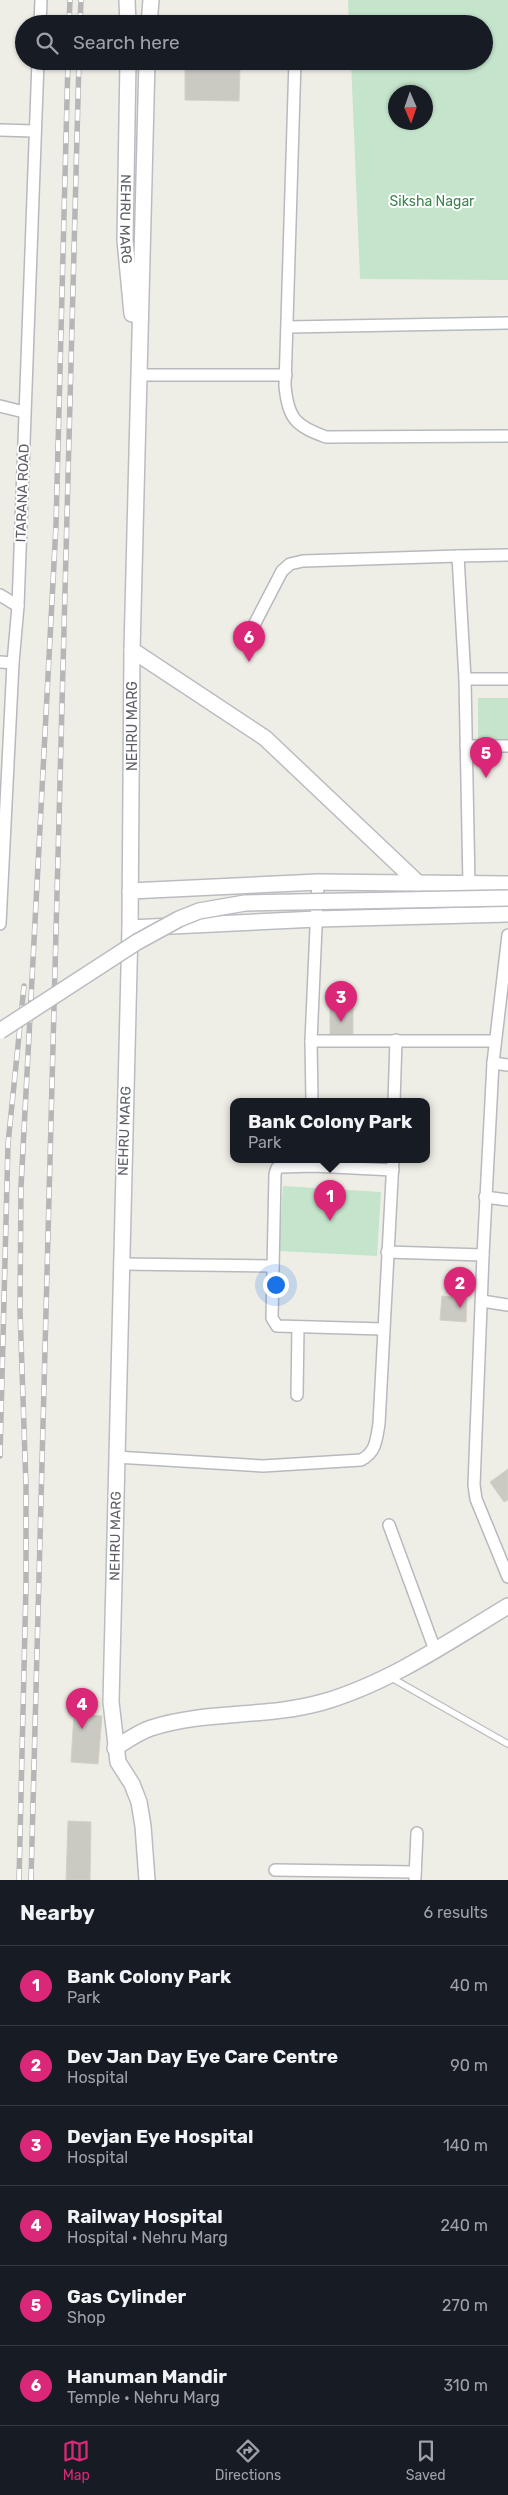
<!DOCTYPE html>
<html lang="en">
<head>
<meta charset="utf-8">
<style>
	:root { --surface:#171b24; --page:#242831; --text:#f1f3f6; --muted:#9ea1a6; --line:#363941; --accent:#db2777 }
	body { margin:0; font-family:Rubik,sans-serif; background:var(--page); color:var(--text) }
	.compass { position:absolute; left:388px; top:85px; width:45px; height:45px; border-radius:50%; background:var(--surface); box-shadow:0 1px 4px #0004; rotate:178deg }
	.you { position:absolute; left:275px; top:1284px; width:18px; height:18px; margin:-12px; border:4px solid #fff; border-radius:50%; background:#1a73e8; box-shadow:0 0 0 8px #1a73e833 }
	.badge { display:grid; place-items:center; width:32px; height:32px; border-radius:50%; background:var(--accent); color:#fff; font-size:16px; font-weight:700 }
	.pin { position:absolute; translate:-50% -41px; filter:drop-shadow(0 1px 2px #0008) }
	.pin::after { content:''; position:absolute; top:26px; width:18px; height:15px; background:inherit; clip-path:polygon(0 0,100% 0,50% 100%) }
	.popup { position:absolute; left:230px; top:1098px; width:200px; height:65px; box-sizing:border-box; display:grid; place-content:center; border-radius:10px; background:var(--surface); filter:drop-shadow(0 1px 4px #0005); font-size:16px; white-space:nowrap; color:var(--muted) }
	.popup b { font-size:19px; color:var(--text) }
	.popup::after { content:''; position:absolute; left:50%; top:100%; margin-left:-10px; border:10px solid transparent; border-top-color:var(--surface) }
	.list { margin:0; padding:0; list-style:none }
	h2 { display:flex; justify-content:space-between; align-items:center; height:65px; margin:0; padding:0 20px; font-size:21px }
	h2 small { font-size:16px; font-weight:400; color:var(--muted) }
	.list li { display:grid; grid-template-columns:32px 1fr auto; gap:15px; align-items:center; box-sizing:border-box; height:80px; padding:0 20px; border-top:1px solid var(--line) }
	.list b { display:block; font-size:19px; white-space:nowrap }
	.list p { margin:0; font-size:16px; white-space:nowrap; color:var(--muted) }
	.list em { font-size:16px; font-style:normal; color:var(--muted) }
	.icon { flex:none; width:28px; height:28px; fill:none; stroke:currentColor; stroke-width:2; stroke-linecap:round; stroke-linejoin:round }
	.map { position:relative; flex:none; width:508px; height:1880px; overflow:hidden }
	.search { position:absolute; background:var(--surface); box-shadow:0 1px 4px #0004; left:15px; right:15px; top:15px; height:55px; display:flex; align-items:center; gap:12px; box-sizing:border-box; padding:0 18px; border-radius:28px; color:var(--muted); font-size:19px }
	.sheet { height:545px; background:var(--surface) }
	nav { display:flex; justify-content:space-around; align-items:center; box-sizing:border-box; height:70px; border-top:1px solid var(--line); background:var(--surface); font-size:14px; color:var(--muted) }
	nav a { display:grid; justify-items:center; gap:2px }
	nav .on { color:var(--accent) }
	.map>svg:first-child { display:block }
</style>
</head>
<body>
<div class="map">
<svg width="508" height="1880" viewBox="0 0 508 1880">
	<rect width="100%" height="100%" fill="#efeee6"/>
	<g fill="#c4e4cb" fill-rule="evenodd">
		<path d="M348,0H508V280L360,279L351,61H484V24H349ZM396,92H426V122H396Z"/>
		<rect x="478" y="698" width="30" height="48"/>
		<polygon points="283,1186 381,1192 377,1256 279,1251"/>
	</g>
	<g fill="#cac9c2" stroke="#d3d1c5">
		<polygon points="185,67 240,68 239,101 185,100"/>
		<polygon points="353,1002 353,1036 330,1036 330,1003"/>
		<polygon points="442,1296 467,1298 466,1322 440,1320"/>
		<polygon points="508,1469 508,1500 504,1502 490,1482"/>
		<polygon points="74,1714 102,1716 98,1764 71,1762"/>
		<polygon points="68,1821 91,1822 90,1880 66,1880"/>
	</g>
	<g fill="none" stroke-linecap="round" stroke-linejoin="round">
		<g stroke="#b8b9be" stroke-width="8">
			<polyline id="lane" points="390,1677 508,1744"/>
		</g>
		<g stroke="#b8b9be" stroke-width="14">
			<g id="street">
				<polyline points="40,24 41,0"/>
				<path d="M295,61L285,386C288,419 296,426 326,437L508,436"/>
				<polyline points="0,130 34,131"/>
				<polyline points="288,327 508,323"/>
				<polyline points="139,375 286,375"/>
				<polyline points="0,406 24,412"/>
				<polyline points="458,556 508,555"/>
				<polyline points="0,595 18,606"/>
				<polyline points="254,625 282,571 290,564 303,561 458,556 465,679 469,885"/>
				<polyline points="0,662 13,663"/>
				<polyline points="465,679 508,679"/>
				<polyline points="466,746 508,746"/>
				<polyline points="0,924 13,663 18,606 38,61"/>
				<polyline points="508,935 493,1063 483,1255 474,1485 476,1499 508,1577"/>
				<polyline points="311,1041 495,1041"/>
				<polyline points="493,1063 508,1065"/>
				<polyline points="312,1102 311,1041 318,882"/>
				<polyline points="394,1102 396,1040"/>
				<polyline points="485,1197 508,1200"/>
				<polyline points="387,1252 483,1255"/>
				<polyline points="121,1264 273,1266"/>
				<polyline points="482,1301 508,1305"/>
				<polyline points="383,1329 277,1326 272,1318 275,1174 277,1168 281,1167 313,1166 393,1170"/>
				<polyline points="297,1395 298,1327"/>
				<path d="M116,1457L263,1466L361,1460C376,1452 376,1441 379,1424L393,1160"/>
				<polyline points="389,1525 435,1650"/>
				<polyline points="275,1870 415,1872"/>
				<polyline points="415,1878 417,1833"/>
			</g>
		</g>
		<g stroke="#bbbcc2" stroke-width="18">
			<g id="secondary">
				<polyline points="127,0 128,24"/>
				<polyline points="149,24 151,0"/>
				<path id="s1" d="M128,61L125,240L132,314"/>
				<polyline points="147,61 132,650 130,928 111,1702 118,1762 132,1784 139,1802 143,1826 147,1880"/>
				<polyline points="132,650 265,738 418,883"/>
				<polyline points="130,891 318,882 508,884"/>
				<polyline points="130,928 317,919 508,914"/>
				<path d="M115,1748C126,1741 139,1732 151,1728C207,1710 267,1718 323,1702C389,1683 450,1641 508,1606"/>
			</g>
		</g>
		<use href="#lane" stroke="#fff" stroke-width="5.5"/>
		<use href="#street" stroke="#fff" stroke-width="11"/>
		<use href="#secondary" stroke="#fff" stroke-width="15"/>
		<g stroke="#b6b6b7" stroke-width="5.5">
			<g id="rail">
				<polyline points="69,24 70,0"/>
				<polyline points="80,24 81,0"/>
				<polyline points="0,1456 8,1144 24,986"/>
				<polyline points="19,1880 26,1585 26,1486 20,1310 21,1187 56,525 68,61"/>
				<polyline points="31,1880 79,61"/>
			</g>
		</g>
		<use href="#rail" stroke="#fff" stroke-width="4" stroke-dasharray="11" stroke-linecap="butt"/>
		<g stroke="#bbbcc2" stroke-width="18" stroke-linecap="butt">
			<polyline id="secondary-bridge" points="0,1031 137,942 179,919 199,911 245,903 508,898"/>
		</g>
		<use href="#secondary-bridge" stroke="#fff" stroke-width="15"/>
	</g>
	<g text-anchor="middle" stroke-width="4" stroke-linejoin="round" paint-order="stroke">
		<g font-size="14" fill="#3d854f" stroke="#fff">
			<text x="432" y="206">Siksha Nagar</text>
		</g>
		<g font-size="14" fill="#5d5f65" stroke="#fff">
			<text dy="5" stroke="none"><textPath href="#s1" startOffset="158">NEHRU MARG</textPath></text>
			<text transform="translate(22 493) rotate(-88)" y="5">ITARANA ROAD</text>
			<text transform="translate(132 726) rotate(-90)" y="5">NEHRU MARG</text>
			<text transform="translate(124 1131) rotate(-88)" y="5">NEHRU MARG</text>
			<text transform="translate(115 1536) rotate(-89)" y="5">NEHRU MARG</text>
		</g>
	</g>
</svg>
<svg class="compass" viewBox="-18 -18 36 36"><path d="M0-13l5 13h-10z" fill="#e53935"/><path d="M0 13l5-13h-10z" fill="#9ea1a6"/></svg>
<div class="you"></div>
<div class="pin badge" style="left:330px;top:1221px">1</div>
<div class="popup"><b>Bank Colony Park</b>Park</div>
<div class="pin badge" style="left:460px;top:1308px">2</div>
<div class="pin badge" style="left:341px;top:1022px">3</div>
<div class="pin badge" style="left:82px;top:1729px">4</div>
<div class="pin badge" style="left:486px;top:778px">5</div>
<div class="pin badge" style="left:249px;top:662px">6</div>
<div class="search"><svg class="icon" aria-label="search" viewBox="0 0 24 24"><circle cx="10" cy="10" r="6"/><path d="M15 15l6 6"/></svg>Search here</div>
</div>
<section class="sheet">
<h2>Nearby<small>6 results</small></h2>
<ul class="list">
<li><span class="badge">1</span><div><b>Bank Colony Park</b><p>Park</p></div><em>40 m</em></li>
<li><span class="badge">2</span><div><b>Dev Jan Day Eye Care Centre</b><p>Hospital</p></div><em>90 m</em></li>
<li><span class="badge">3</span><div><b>Devjan Eye Hospital</b><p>Hospital</p></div><em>140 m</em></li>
<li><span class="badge">4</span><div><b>Railway Hospital</b><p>Hospital · Nehru Marg</p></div><em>240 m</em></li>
<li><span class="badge">5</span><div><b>Gas Cylinder</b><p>Shop</p></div><em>270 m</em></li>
<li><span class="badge">6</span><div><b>Hanuman Mandir</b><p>Temple · Nehru Marg</p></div><em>310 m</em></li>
</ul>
</section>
<nav>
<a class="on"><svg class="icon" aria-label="map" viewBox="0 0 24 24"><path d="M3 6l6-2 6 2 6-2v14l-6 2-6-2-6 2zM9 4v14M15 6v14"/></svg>Map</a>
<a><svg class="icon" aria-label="directions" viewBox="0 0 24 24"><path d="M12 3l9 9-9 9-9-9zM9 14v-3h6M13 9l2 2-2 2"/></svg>Directions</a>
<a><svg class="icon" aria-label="saved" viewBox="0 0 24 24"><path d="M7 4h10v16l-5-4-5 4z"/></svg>Saved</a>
</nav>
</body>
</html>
